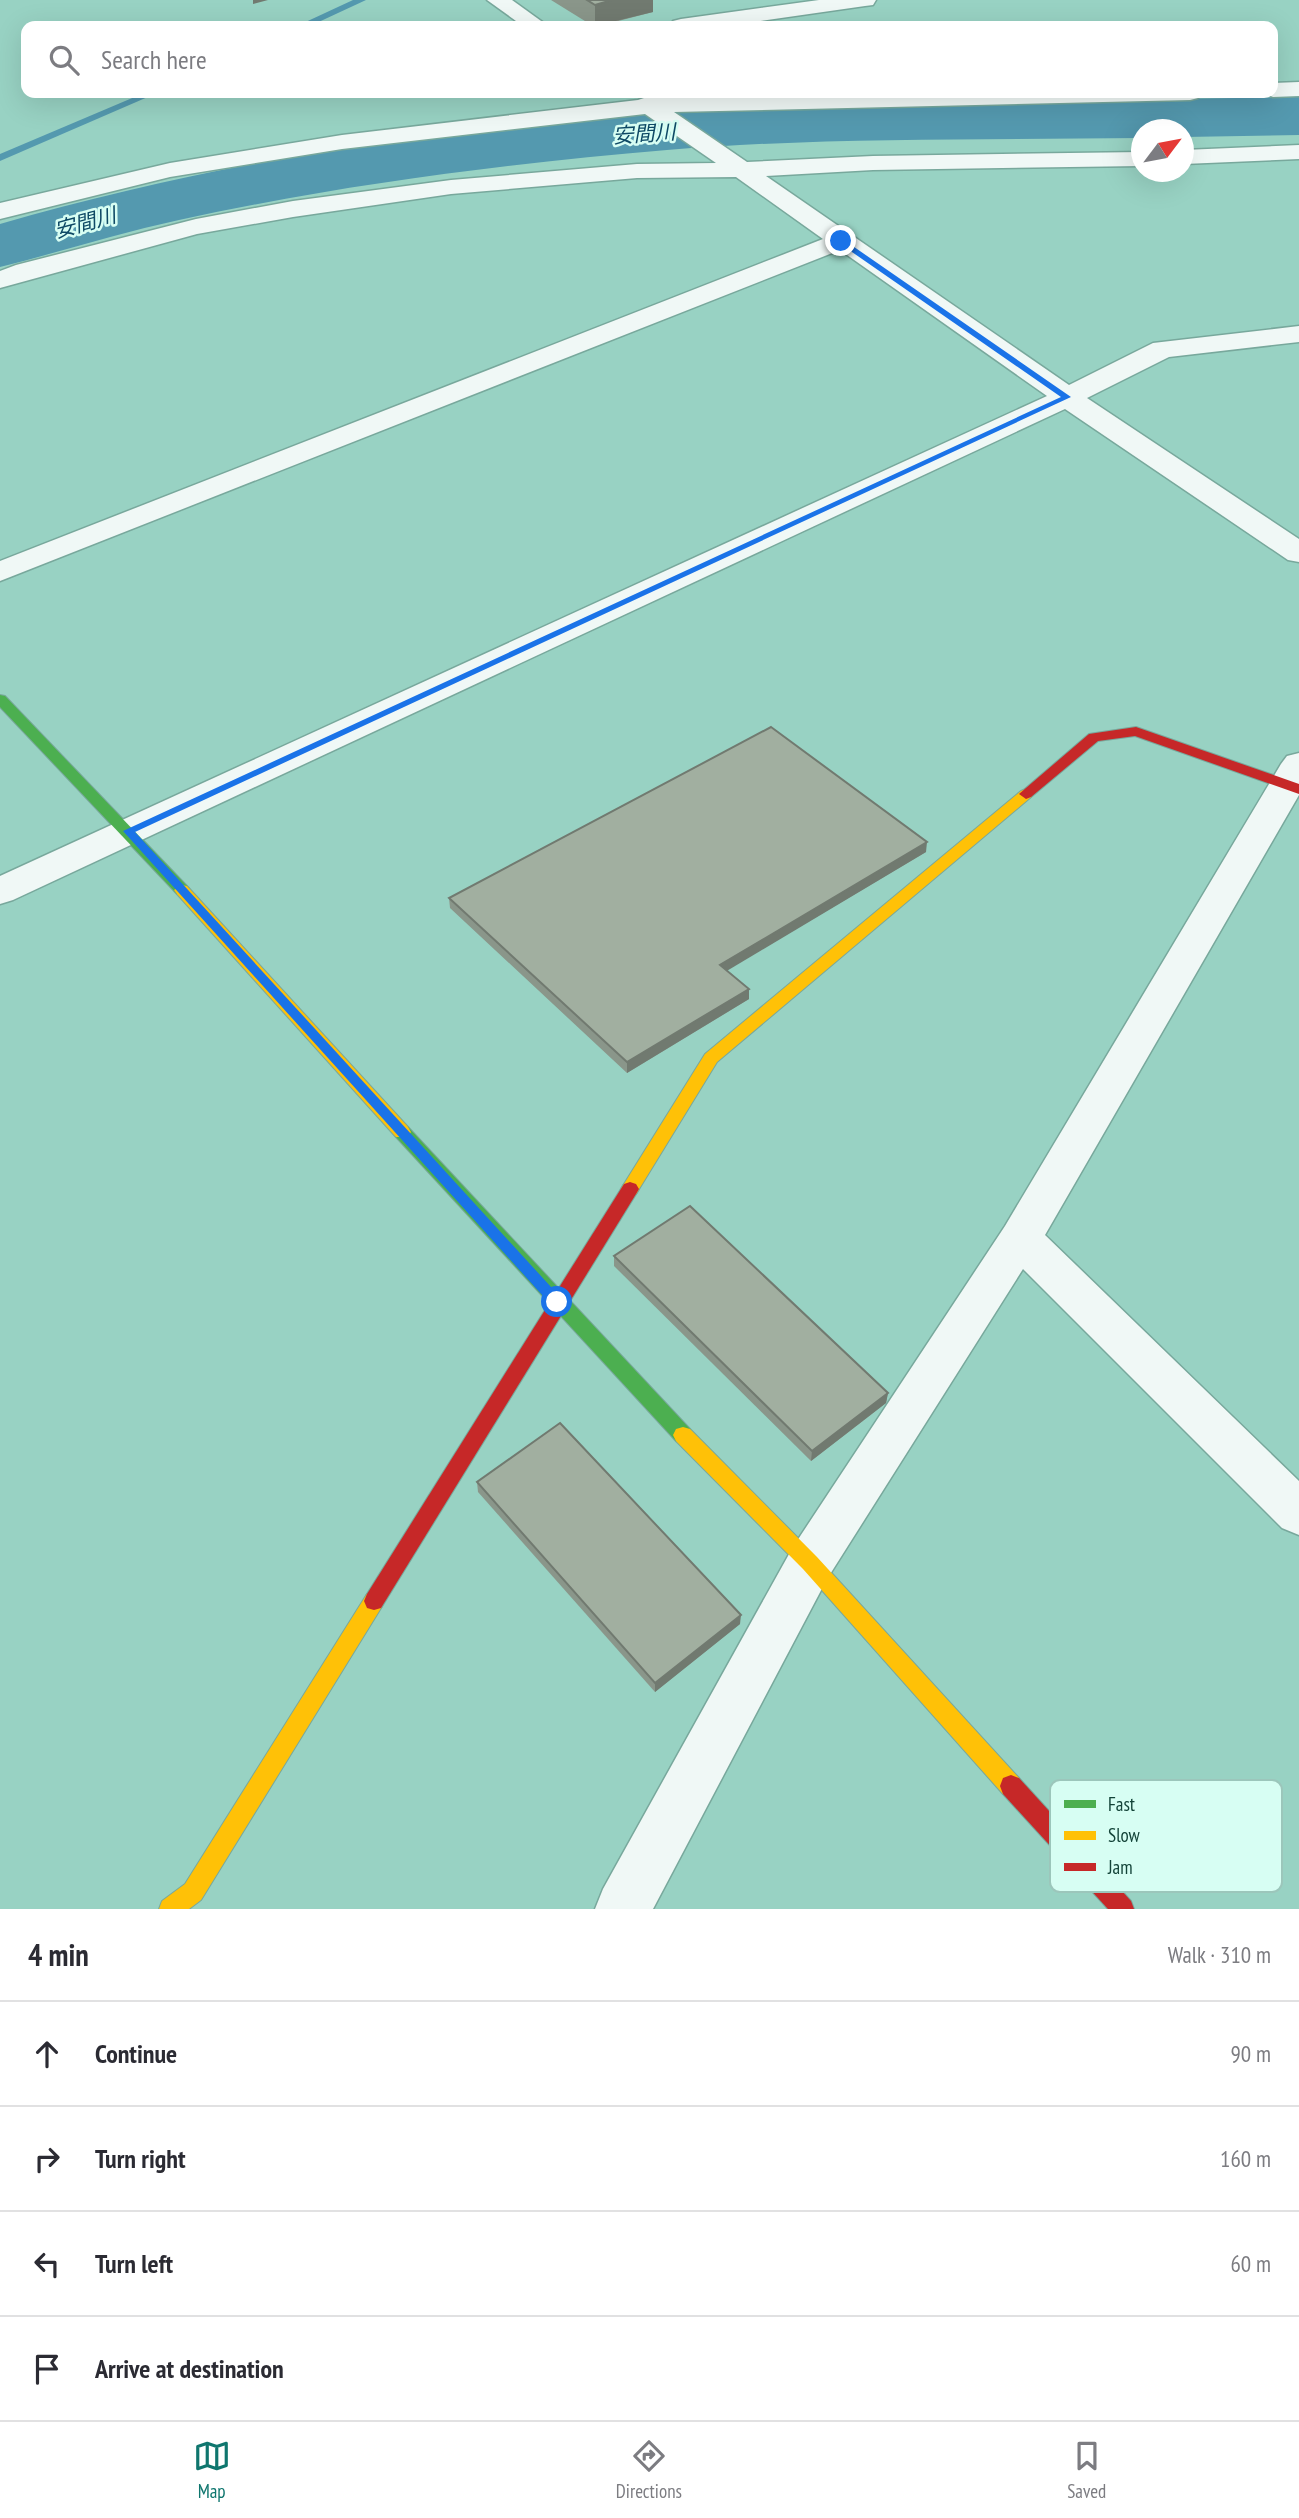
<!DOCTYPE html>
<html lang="en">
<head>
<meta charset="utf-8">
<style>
	:root { --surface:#fff; --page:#f2f2f3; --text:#2b2b33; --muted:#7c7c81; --line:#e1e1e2; --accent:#0f766e }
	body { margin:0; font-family:"PT Sans Narrow","Noto Sans JP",sans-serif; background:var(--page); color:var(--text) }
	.compass { position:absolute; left:1131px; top:119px; width:63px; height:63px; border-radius:50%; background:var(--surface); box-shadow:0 7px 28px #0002; rotate:58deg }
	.stop { position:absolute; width:21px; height:21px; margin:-16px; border:5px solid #1a73e8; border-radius:50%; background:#fff }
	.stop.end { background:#1a73e8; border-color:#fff; box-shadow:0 2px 7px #0008 }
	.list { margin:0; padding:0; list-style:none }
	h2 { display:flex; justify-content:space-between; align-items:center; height:91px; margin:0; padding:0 28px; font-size:30px }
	h2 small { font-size:23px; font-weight:400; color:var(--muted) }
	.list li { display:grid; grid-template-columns:46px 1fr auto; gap:21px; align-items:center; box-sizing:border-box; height:105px; padding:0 28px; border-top:2px solid var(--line) }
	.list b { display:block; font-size:26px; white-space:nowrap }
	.list em { font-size:23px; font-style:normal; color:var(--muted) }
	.icon { flex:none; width:38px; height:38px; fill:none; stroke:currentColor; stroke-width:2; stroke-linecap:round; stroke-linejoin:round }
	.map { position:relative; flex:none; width:1299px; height:1909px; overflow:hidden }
	.search { position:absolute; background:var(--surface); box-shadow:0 7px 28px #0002; left:21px; right:21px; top:21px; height:77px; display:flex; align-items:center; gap:18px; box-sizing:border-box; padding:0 24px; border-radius:14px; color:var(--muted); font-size:26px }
	.sheet { height:511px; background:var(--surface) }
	nav { display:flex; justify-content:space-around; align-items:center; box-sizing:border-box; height:98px; border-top:2px solid var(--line); background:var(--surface); font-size:19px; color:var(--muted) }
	nav a { display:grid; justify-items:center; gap:4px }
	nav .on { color:var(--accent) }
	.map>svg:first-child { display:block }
</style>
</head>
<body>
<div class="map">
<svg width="1299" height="1909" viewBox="0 0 1299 1909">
	<rect width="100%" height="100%" fill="#98d2c3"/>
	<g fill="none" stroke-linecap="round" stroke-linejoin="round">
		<g fill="#5499af" fill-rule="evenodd">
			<polygon points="353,0 366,0 310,26 297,26"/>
			<polygon points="144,93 157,93 0,161 0,154"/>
		</g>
		<path fill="#5499af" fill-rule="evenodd" d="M1299,97V135L1184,137V130H1142V138C983,140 824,137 667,150C503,164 339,185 179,220C119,233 60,252 0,267V224C239,155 491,120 740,106C810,103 880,103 950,102C1066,100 1183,99 1299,97Z"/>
		<g stroke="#78a89c" stroke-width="3">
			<g id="street">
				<polygon points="487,0 512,0 548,26 523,26"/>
				<polygon points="819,0 876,0 873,5 865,6 725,26 670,26 673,21 681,19"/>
				<polygon points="1299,82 1299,96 1273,97 1263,93 1273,93 1273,83"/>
				<polygon points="911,93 1202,93 1198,98 1190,100 674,112 747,162 873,156 1142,152 1142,166 873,170 766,176 1069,385 1153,343 1299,326 1299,342 1169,357 1087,398 1299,539 1299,562 1288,560 1065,409 13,900 0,904 0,876 1047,396 840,250 0,581 0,561 823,239 736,177 637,178 451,194 293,217 197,234 0,288 0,271 16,265 196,219 293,201 451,180 637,164 716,163 645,114 342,149 170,177 0,219 0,203 170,163 342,135 638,100 647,97"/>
				<polygon points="1299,145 1299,159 1184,164 1184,150"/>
				<polygon points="1299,753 1299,795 1045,1235 1299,1481 1299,1535 1282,1528 1023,1269 827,1579 653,1909 595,1909 603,1889 793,1547 1005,1226 1281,764 1287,756"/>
			</g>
		</g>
		<g stroke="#78a89c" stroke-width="2">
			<g id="fast">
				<polygon points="0,695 5,696 187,886 190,890 187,894 177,894 0,707"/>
				<polygon points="402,1125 408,1127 690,1429 693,1435 690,1441 683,1443 676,1441 396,1137 393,1132 396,1127"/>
			</g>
		</g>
		<g stroke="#78a89c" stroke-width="2">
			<g id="slow">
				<polygon points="1026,789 1031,791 1033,794 1031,797 717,1062 636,1194 630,1196 624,1194 621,1189 624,1184 705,1054 1021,791"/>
				<polygon points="182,885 187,886 408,1127 411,1132 408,1137 396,1137 177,894 174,890"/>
				<polygon points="683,1427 690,1429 817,1557 1019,1778 1022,1786 1019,1794 1011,1797 1003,1794 803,1569 676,1441 673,1435 676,1429"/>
				<polygon points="374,1592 381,1594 384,1601 381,1608 201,1900 189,1909 159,1909 162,1901 185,1884 367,1594"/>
			</g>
		</g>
		<g stroke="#78a89c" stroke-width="2">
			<g id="jam">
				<polygon points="1136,727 1299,784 1299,794 1135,736 1098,741 1031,797 1026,799 1019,794 1089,734"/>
				<polygon points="630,1182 636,1184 639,1189 636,1194 381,1608 374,1610 367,1608 364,1601 367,1594 624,1184"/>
				<polygon points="1011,1775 1019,1778 1131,1901 1134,1909 1108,1909 1003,1794 1000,1786 1003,1778"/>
			</g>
		</g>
		<use href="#street" fill="#f0f8f6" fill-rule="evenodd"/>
		<use href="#fast" fill="#4caf50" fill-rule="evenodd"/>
		<use href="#slow" fill="#ffc107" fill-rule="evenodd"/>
		<use href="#jam" fill="#c62828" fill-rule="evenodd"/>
	</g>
	<g fill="#8a968a">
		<polygon points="551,0 653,0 653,12 599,26 593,26"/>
		<polygon points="926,852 727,970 749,989 749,999 627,1073 450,908 449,898"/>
		<polygon points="614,1256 888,1393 886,1403 811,1461 614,1266"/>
		<polygon points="477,1482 740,1624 655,1692 478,1492"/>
	</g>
	<g fill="#717a70">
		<polygon points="253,0 268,0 253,4"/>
		<polygon points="612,0 653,0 653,12 595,26 595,5"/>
		<polygon points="927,842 926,852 720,975 720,965"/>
		<polygon points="749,989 749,999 627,1073 627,1062"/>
		<polygon points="888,1393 886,1403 811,1461 812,1451"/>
		<polygon points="741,1615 740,1624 655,1692 655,1683"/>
	</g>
	<g fill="#a1afa0" stroke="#717a70" stroke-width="2">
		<polygon points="587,0 612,0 595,5"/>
		<polygon points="771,727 927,842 720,965 749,989 627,1062 449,898"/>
		<polygon points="690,1206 888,1393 812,1451 614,1256"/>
		<polygon points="560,1423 741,1615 655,1683 477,1482"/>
	</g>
	<polygon fill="#1a73e8" points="839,240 844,240 1071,397 135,832 562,1299 563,1302 557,1308 552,1306 123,831 1061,397 839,243"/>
	<g text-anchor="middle" stroke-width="5" stroke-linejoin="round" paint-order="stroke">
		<g font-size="21" font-style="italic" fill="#0e4965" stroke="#d7fef3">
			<text transform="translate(644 134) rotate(-4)" y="7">安間川</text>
			<text transform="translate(85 223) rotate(-15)" y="7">安間川</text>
		</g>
	</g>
	<rect x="1050" y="1780" width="232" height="112" rx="10" fill="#d7fef3" stroke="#9cc6bb" stroke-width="2"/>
	<rect x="1064" y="1800" width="32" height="8" fill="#4caf50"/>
	<rect x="1064" y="1831" width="32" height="9" fill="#ffc107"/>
	<rect x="1064" y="1863" width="32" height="8" fill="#c62828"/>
	<g font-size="19" fill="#134338">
		<text x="1108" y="1811">Fast</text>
		<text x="1108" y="1842">Slow</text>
		<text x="1108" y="1874">Jam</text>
	</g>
</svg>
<svg class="compass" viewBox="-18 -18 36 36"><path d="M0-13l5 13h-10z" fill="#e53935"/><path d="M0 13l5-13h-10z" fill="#7c7c81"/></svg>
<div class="stop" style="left:557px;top:1302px"></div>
<div class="stop end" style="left:841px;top:241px"></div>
<div class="search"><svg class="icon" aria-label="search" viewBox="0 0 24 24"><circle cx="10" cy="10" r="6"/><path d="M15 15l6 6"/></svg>Search here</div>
</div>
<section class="sheet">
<h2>4 min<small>Walk · 310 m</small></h2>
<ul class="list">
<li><svg class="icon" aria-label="ahead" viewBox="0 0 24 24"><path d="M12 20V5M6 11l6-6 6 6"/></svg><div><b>Continue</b></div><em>90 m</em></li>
<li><svg class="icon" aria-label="right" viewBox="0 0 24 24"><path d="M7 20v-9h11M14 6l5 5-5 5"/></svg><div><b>Turn right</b></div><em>160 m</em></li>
<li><svg class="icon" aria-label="left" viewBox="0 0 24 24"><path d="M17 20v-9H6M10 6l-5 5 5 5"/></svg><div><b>Turn left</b></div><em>60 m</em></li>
<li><svg class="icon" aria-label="arrive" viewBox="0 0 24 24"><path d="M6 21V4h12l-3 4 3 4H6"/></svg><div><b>Arrive at destination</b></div></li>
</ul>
</section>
<nav>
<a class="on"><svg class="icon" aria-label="map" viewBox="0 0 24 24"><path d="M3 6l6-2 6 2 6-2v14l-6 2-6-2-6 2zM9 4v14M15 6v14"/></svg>Map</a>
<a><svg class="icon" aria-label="directions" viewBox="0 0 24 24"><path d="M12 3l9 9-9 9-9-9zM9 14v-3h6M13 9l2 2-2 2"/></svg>Directions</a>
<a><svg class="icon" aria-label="saved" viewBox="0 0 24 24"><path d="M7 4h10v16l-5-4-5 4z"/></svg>Saved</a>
</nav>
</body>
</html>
